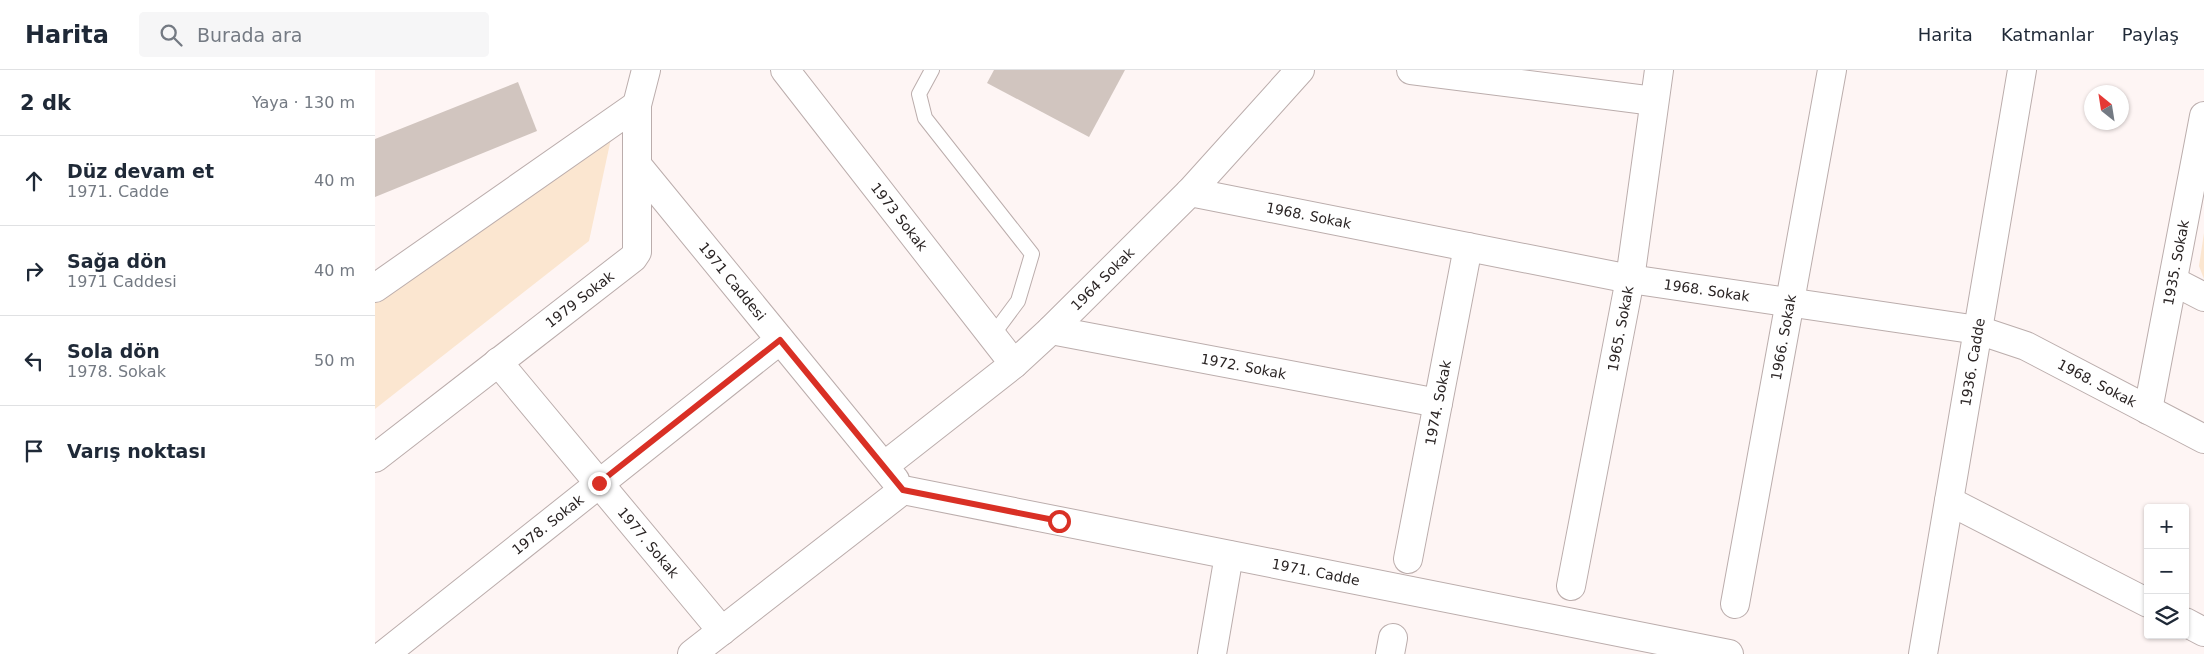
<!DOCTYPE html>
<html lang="tr">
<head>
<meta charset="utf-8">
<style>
	:root { --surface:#fff; --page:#f6f6f7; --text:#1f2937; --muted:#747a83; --line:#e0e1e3 }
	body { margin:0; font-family:"DejaVu Sans",sans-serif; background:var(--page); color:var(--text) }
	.controls { position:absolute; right:15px; bottom:15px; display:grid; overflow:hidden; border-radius:5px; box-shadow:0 1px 4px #0004 }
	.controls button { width:45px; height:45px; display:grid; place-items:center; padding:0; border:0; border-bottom:1px solid var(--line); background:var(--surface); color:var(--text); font:25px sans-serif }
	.compass { position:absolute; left:1709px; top:15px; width:45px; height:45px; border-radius:50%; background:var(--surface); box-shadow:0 1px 4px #0004; rotate:330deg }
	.stop { position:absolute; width:15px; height:15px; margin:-11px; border:4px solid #d93025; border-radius:50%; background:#fff }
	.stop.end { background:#d93025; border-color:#fff; box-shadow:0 1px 5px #0008 }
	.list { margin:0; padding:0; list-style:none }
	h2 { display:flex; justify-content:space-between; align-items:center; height:65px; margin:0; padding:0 20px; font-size:21px }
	h2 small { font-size:16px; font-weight:400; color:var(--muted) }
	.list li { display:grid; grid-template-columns:32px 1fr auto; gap:15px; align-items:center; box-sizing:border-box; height:90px; padding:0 20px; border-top:1px solid var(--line) }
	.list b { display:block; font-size:19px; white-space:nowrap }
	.list p { margin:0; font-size:16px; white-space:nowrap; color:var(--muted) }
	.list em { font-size:16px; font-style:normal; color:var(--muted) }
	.icon { flex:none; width:28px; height:28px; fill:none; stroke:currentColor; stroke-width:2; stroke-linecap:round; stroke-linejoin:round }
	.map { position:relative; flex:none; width:1829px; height:584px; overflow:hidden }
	header { display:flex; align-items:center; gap:30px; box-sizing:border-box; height:70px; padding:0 25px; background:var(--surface); border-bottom:1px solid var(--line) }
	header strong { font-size:24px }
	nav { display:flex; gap:28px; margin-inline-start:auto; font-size:18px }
	.search { width:350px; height:45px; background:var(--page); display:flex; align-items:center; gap:12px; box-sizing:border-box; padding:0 18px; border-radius:5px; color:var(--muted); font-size:19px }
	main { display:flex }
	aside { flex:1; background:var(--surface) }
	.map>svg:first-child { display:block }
</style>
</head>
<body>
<header>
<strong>Harita</strong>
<div class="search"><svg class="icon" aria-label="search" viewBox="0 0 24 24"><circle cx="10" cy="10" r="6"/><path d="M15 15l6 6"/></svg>Burada ara</div>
<nav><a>Harita</a><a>Katmanlar</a><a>Paylaş</a></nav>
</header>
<main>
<aside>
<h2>2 dk<small>Yaya · 130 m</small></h2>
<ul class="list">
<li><svg class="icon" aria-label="ahead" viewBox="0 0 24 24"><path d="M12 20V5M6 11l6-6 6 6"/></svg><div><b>Düz devam et</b><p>1971. Cadde</p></div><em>40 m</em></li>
<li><svg class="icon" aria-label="right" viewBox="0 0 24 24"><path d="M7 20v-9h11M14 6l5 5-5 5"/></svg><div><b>Sağa dön</b><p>1971 Caddesi</p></div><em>40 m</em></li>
<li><svg class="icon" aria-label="left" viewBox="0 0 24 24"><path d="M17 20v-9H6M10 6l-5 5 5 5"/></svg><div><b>Sola dön</b><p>1978. Sokak</p></div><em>50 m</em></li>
<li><svg class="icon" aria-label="arrive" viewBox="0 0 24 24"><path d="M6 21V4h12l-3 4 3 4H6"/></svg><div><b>Varış noktası</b></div></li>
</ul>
</aside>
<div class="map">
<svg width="1829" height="584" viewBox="0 0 1829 584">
	<rect width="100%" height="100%" fill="#fef5f4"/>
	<g fill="#fbe6d0">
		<polygon points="240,50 214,171 0,339 0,217"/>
		<polygon points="1829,163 1829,209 1824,196"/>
	</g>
	<g fill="#d1c5bf">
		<polygon points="619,0 750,0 714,67 612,13"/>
		<polygon points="143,12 162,61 0,127 0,69"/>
	</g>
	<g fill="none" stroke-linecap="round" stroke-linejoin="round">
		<g stroke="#bbadac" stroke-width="16">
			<polyline id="service" points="557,0 544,24 550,48 657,184 643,231 617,266"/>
		</g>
		<g stroke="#bbadac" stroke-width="30">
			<g id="minor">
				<path id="s1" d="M410,0L639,294"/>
				<polyline points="1036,0 1279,31"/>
				<path id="s2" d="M263,96L520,410"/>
				<path id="s3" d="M815,122L1255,209L1603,260L1651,276L1829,369"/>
				<polyline points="1798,211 1829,227"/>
				<polyline points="0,218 262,35"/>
				<path id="s4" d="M676,260L1063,333"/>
				<path id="s5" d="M123,292L347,561"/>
				<path id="s6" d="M1773,340L1829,46"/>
				<path id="s7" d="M0,388L258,188L262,182V35L271,0"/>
				<path id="s8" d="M509,396L639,294L676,260L815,122L925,0"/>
				<path id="s9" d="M528,420L1354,584"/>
				<polyline points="1574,431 1773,533"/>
				<path id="s10" d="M1033,489L1093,177"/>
				<path id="s11" d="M1196,516L1255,209L1284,0"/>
				<path id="s12" d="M1360,534L1457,0"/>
				<polyline points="1810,552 1829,562"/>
				<path id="s13" d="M10,584L405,270"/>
				<polyline points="317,584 528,420"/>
				<polyline points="837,584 854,485"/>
				<polyline points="1015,584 1018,568"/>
				<path id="s14" d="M1548,584L1647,0"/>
			</g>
		</g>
		<use href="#service" stroke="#fff" stroke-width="14"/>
		<use href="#minor" stroke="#fff" stroke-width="28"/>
	</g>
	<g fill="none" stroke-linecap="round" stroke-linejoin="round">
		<polyline stroke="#d93025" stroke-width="6" points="224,413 405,270 528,420 684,451"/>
	</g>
	<g text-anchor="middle" stroke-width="4" stroke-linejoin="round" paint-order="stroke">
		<g font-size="14" fill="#2a2424" stroke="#fff">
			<text dy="5" stroke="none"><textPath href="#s3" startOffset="121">1968. Sokak</textPath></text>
			<text dy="5" stroke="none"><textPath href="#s1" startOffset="186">1973 Sokak</textPath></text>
			<text dy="5" stroke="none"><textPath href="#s6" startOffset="150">1935. Sokak</textPath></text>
			<text dy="5" stroke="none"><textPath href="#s8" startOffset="288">1964 Sokak</textPath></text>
			<text dy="5" stroke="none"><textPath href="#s2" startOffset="149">1971 Caddesi</textPath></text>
			<text dy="5" stroke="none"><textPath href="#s3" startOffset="526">1968. Sokak</textPath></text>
			<text dy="5" stroke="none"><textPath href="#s7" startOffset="259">1979 Sokak</textPath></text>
			<text dy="5" stroke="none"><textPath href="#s11" startOffset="262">1965. Sokak</textPath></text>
			<text dy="5" stroke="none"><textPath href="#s12" startOffset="271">1966. Sokak</textPath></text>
			<text dy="5" stroke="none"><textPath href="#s14" startOffset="296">1936. Cadde</textPath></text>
			<text dy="5" stroke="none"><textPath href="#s4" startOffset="196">1972. Sokak</textPath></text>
			<text dy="5" stroke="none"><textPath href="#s3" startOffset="931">1968. Sokak</textPath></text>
			<text dy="5" stroke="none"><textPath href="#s10" startOffset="159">1974. Sokak</textPath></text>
			<text dy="5" stroke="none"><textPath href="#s13" startOffset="208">1978. Sokak</textPath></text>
			<text dy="5" stroke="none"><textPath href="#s5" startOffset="235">1977. Sokak</textPath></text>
			<text dy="5" stroke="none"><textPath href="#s9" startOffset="421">1971. Cadde</textPath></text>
		</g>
	</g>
</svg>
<div class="controls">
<button>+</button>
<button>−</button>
<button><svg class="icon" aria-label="layers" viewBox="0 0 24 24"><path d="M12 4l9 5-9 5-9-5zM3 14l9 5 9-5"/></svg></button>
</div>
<svg class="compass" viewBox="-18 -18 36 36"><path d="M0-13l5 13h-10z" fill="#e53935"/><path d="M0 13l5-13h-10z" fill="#747a83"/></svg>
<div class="stop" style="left:684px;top:451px"></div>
<div class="stop end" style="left:224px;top:413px"></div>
</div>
</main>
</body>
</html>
